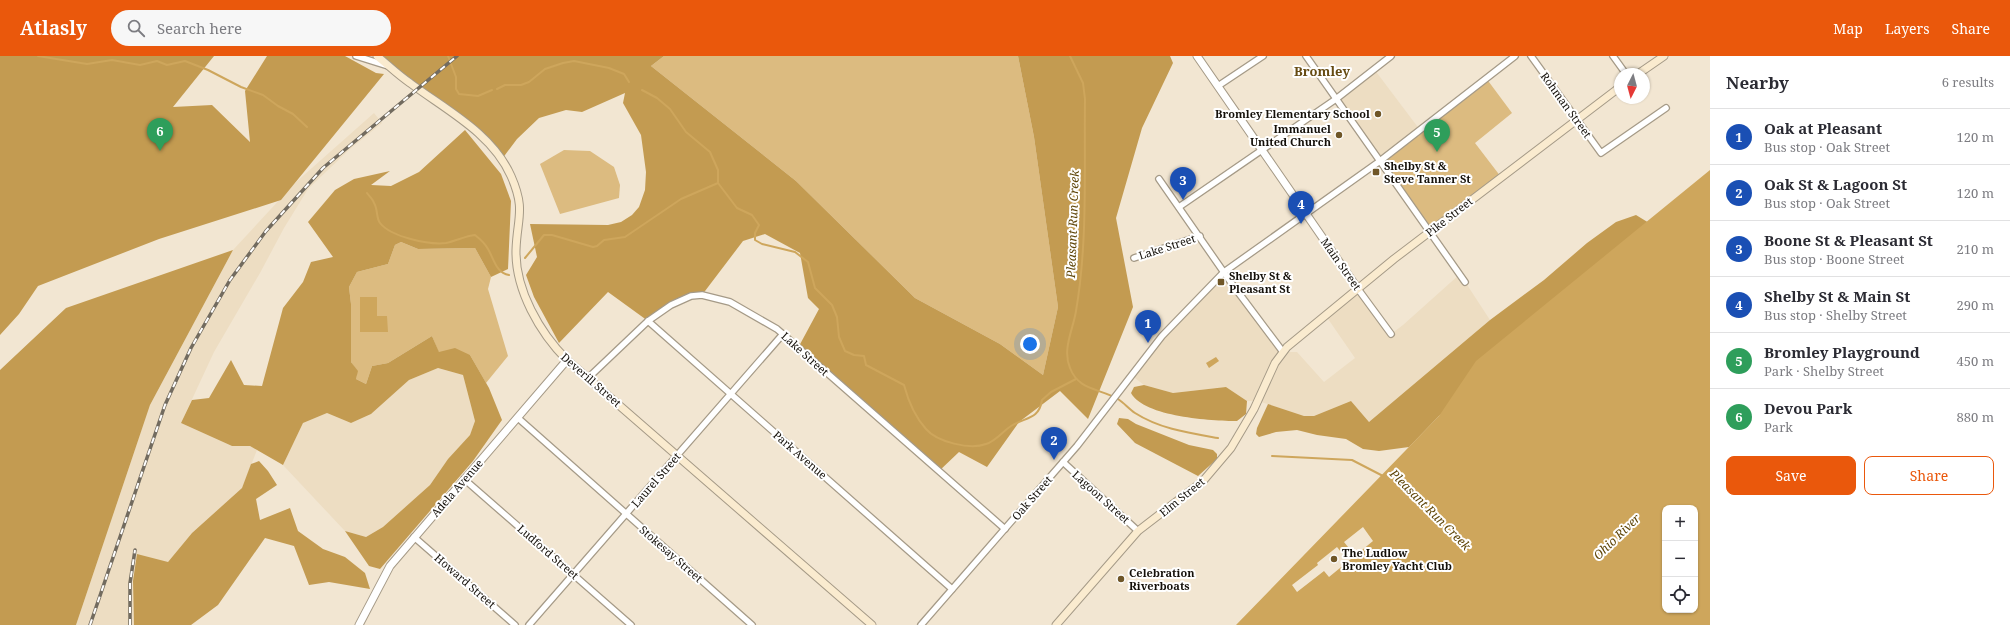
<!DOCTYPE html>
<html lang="en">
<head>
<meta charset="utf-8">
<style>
	:root { --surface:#fff; --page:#f7f7f7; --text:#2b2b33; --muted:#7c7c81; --line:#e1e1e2; --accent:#ea580c }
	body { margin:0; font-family:"Noto Serif",serif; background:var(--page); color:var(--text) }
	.controls { position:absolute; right:12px; bottom:12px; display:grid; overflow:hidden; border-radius:8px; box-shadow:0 1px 3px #0004 }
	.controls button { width:36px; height:36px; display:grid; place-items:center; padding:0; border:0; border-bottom:1px solid var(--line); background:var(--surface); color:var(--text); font:20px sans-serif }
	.compass { position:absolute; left:1614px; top:12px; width:36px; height:36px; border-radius:50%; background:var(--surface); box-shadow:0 1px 3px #0004; rotate:186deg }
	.you { position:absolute; left:1030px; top:288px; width:14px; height:14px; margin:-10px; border:3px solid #fff; border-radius:50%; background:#1a73e8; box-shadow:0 0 0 6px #1a73e833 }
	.badge { display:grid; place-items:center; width:26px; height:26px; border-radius:50%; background:var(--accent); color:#fff; font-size:13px; font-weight:700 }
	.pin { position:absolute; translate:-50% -33px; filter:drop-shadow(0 1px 2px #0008) }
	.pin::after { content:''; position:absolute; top:21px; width:14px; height:12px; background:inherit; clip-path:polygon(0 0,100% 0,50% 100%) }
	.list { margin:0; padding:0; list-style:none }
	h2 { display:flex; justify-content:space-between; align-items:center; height:52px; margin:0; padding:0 16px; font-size:17px }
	h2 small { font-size:13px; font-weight:400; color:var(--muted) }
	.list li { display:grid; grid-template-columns:26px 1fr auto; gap:12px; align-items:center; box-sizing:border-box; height:56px; padding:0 16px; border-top:1px solid var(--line) }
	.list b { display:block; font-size:15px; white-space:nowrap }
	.list p { margin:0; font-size:13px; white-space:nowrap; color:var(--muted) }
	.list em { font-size:13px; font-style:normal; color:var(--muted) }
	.actions { display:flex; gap:8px; padding:12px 16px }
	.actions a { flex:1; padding:9px 0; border:1px solid var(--accent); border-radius:8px; text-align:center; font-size:14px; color:var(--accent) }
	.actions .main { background:var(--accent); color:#fff }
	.icon { flex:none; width:22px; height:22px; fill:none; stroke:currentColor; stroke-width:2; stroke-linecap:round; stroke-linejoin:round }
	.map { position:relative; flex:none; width:1710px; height:569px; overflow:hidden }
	header { display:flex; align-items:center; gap:24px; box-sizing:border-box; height:56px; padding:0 20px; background:var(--accent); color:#fff }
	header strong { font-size:19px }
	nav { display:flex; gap:22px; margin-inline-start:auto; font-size:14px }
	.search { width:280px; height:36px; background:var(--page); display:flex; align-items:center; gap:10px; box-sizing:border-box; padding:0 14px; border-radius:22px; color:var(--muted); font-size:15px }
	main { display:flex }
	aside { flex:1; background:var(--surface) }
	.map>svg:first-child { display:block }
</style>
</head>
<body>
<header>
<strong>Atlasly</strong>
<div class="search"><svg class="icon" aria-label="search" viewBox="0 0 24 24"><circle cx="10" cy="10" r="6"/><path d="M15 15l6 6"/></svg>Search here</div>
<nav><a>Map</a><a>Layers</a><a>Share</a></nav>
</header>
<main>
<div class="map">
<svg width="1710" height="569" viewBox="0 0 1710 569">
	<rect width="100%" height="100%" fill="#f2e6d2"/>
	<g fill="#edddc2">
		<polygon points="1374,13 1420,74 1380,105 1336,43"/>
		<polygon points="374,57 382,67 350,93 308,133 284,172 260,217 214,296 181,367 232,390 250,390 257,394 242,432 192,477 168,506 133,526 134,569 76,569 150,349 233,194 295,127"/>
		<polygon points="1224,216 1283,296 1297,296 1324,326 1355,302 1326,260 1358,233 1391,278 1403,269 1460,218 1490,264 1369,366 1351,345 1314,360 1304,360 1258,345 1247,345 1226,331 1173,337 1144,329 1131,319 1143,303"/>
		<polygon points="438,312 463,319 475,365 470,379 448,403 430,429 383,471 366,481 345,475 283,409 303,367 327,357 351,367 371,358 409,324"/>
	</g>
	<g fill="#dcbb80">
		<polygon points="664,0 1018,0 1034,81 1058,251 1043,319 1000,288 915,242 796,125 651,10"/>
		<polygon points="1486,22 1512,57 1475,87 1501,121 1429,176 1380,105"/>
		<polygon points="564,94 590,95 614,111 620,129 619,142 560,158 540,108"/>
		<polygon points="401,186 418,193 475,192 491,221 488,233 508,300 486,327 470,299 439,297 432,280 388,307 372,310 366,328 356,323 357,315 351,306 351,248 349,231 357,216 388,208 395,189"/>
	</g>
	<g fill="#c39b51">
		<polygon points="0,0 214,0 173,51 212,49 250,86 245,35 267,0 345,0 376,17 384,18 281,144 159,183 38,230 19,258 0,279"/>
		<polygon points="377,0 664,0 651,10 796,125 915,242 1000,288 1043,319 1058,251 1034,81 1018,0 1170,0 1173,7 1142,72 1116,162 1133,251 1088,363 1060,335 1019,366 987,411 959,396 938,416 798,292 819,253 808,242 800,197 765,178 743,185 702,239 691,240 648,265 608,236 559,287 534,241 526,219 537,201 530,168 608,169 621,166 632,159 639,151 645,134 646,116 641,79 623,47 625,37 582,56 566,54 539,62 517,83 502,103 495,94"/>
		<polygon points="465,74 501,118 511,145 508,213 491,221 475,192 418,193 401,186 395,189 388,208 357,216 349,231 351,248 351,306 358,315 356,323 366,328 372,310 388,307 432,280 439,296 455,292 470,299 489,332 502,364 473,405 380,513 369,510 345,475 366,481 383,471 430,429 448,403 470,379 475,365 463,319 438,312 409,324 371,358 351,367 327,357 303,367 283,409 250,390 232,390 181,367 192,344 209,342 231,304 244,329 262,330 283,252 303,226 311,206 333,201 308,166 335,134 354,123 390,115 371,129 391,130 419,116"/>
		<polygon points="1636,159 1654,170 1439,360 1409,391 1379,395 1363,393 1346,383 1317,379 1297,374 1276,376 1259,381 1256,378 1257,372 1268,348 1304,360 1314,360 1351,345 1369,366 1490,264 1544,224 1587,187 1616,166"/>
		<polygon points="233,194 150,349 76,569 0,569 0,314 66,252"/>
		<path d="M1144,329L1173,337L1226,331L1247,345L1246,358L1237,365C1212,365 1144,361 1131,337L1134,331Z"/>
		<polygon points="1119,362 1128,363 1136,368 1189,389 1213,394 1217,398 1217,403 1198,420 1135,387 1117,368"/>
		<polygon points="259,405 268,415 277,429 256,443 260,464 290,452 298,475 323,493 345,501 365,517 370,533 329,526 309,529 294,490 265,482 218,549 191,569 134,569 133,525 137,498 168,506 192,477 242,432 251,408"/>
	</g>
	<g fill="#cea65c" fill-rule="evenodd">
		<path d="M1710,114V569H1236L1439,360L1476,305ZM1665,452H1695V554H1665Z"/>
		<polygon points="360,241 377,241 377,260 387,260 388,276 360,276"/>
		<polygon points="1216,301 1219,305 1209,312 1206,307"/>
	</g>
	<polygon fill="#f2e6d2" points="1363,471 1373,485 1329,521 1324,515 1297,536 1292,529 1318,509 1317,507 1337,491 1341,496 1348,491 1344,486"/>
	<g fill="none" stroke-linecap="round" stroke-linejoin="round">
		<g stroke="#cea65c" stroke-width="2">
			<polyline points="38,0 87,8 112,4 140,9 157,5 167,9 185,5 208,14 241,31 263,39 278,50 293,58 307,71"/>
			<polyline points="448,0 456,21 456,33 459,38 478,40 492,34"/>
			<path d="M1070,0L1083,27L1085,43C1084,114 1088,185 1076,255C1073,274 1062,293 1070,312C1079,335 1099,332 1118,343C1124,347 1129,353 1135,357C1160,373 1189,377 1218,382"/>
			<polyline points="497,33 505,29 521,29 529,26 545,13 563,7 574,5 609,12 624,18 629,26"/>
			<path d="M642,34L657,42L670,53L686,76L710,96L718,114V127L737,152L752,159L759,169L755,177V184L762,188L795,196L808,206L815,232L832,249L837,261L839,281L845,295L854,299L864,300L866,309L904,329C908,344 916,362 926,373C937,386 970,394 986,388C996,385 1003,375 1011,370C1025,361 1039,364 1042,344L1051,336L1076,323"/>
			<path d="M367,137C369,140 373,143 374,147C378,153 376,162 380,167C391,181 429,189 446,187C456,185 465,180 475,179C480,183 485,187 488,193C494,203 496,217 509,219"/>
			<polyline points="525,202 544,179 552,179 593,191 597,190 604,184 625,181 681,143 718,127"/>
			<polyline points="1272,400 1352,404 1383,420"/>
		</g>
		<g stroke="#a59a87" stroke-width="8">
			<g id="minor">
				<polyline points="356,0 388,10"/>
				<polyline points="1306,0 1465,226"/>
				<polyline points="1531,0 1601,97 1666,52"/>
				<polyline points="1613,0 1626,18"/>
				<polyline points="1218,30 1263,0"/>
				<polyline points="1159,123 1232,228 1283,296"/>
				<polyline points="1179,151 1336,43 1391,0"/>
				<polyline points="1134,202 1200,180"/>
				<polyline points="1358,233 1391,278"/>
				<polyline points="648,265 952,533"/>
				<polyline points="588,322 648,265 671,249 691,240 702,239 730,246 777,273 1005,473"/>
				<polyline points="518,362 752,569"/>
				<polyline points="1063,406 1138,475"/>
				<polyline points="464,423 631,569"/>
				<polyline points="414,481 515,569"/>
				<polyline points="529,569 783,278"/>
				<polyline points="921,569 1077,390 1162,280 1224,216 1380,105 1515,0"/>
			</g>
		</g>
		<g stroke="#a59a87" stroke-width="9">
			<g id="tertiary">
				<polyline points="1197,0 1358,233"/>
				<polyline points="359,569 390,510 567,304"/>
			</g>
		</g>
		<g stroke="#a59a87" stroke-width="9">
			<g id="secondary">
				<path d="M377,0C388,9 398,19 410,27C446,54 492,77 511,120C526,154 517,162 516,194C515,234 540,277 567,304L872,569"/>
				<polyline points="1638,18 1664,0"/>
				<polyline points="1056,569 1138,475 1203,425 1231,392 1254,353 1275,307 1287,291 1394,203 1620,31"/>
			</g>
		</g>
		<use href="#minor" stroke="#fff" stroke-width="5.5"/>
		<use href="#tertiary" stroke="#fff" stroke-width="7"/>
		<use href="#secondary" stroke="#faebcf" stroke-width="7"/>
		<g stroke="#726b5f" stroke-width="3.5">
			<g id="rail">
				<polyline points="90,569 165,349 191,292 230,224 266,175 323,112 457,0"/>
				<polyline points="130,569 130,527 135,494"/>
			</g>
		</g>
		<use href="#rail" stroke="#fff" stroke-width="2" stroke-dasharray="6" stroke-linecap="butt"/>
	</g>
	<g fill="#6f5627" stroke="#fff" stroke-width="1.5">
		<circle cx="1378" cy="58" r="4"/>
		<circle cx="1339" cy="79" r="4"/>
		<rect x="1372" y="112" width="8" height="8" rx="2"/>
		<rect x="1217" y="222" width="8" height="8" rx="2"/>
		<circle cx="1334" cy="503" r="4"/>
		<circle cx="1121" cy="523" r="4"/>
	</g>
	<g text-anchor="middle" stroke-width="4" stroke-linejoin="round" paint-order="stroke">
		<g font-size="11" fill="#14100a" stroke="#fff">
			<text transform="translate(1566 49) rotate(54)" y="4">Rohman Street</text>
			<text transform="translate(1449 161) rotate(-38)" y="4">Pike Street</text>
			<text transform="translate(1167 191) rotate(-18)" y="4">Lake Street</text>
			<text transform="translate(1341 208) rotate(55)" y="4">Main Street</text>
			<text transform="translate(805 298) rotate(42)" y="4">Lake Street</text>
			<text transform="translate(591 324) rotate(41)" y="4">Deverill Street</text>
			<text transform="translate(800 399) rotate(41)" y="4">Park Avenue</text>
			<text transform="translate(656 424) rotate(-49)" y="4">Laurel Street</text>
			<text transform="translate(457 432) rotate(-49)" y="4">Adela Avenue</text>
			<text transform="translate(1101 441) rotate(42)" y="4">Lagoon Street</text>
			<text transform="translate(1182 441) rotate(-39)" y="4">Elm Street</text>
			<text transform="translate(1032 442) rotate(-49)" y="4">Oak Street</text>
			<text transform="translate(548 496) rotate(41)" y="4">Ludford Street</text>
			<text transform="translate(671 498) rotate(41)" y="4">Stokesay Street</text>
			<text transform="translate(465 525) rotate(41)" y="4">Howard Street</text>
		</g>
		<g font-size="11" font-weight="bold" fill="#14100a" stroke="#fff" text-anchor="start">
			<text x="1370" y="62" text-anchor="end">Bromley Elementary School</text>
			<text x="1331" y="77" text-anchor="end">Immanuel<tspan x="1331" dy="13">United Church</tspan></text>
			<text x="1384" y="114">Shelby St &amp;<tspan x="1384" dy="13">Steve Tanner St</tspan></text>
			<text x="1229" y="224">Shelby St &amp;<tspan x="1229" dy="13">Pleasant St</tspan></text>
			<text x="1342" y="501">The Ludlow<tspan x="1342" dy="13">Bromley Yacht Club</tspan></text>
			<text x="1129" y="521">Celebration<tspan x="1129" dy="13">Riverboats</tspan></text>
		</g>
		<g font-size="12" font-style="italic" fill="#5e4406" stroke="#fff">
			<text transform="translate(1073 168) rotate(-88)" y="4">Pleasant Run Creek</text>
			<text transform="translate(1430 454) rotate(45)" y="4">Pleasant Run Creek</text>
			<text transform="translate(1617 481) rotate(-44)" y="4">Ohio River</text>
		</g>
		<g font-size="13" font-weight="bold" fill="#664b12" stroke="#fff">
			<text x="1322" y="20">Bromley</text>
		</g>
	</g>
</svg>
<div class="controls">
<button>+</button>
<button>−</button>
<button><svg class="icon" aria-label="locate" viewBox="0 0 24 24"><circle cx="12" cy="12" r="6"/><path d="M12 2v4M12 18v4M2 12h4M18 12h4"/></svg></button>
</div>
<svg class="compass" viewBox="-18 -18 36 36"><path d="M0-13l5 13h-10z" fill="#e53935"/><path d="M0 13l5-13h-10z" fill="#7c7c81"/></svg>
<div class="you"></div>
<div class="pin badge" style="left:1148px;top:287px;background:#1a4fb4">1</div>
<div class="pin badge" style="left:1054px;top:404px;background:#1a4fb4">2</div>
<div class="pin badge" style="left:1183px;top:144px;background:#1a4fb4">3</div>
<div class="pin badge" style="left:1301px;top:168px;background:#1a4fb4">4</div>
<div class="pin badge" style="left:1437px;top:96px;background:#2e9e5b">5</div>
<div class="pin badge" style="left:160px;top:95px;background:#2e9e5b">6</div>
</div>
<aside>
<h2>Nearby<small>6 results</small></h2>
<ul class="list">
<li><span class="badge" style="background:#1a4fb4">1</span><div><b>Oak at Pleasant</b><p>Bus stop · Oak Street</p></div><em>120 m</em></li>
<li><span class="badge" style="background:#1a4fb4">2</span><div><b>Oak St &amp; Lagoon St</b><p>Bus stop · Oak Street</p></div><em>120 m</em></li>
<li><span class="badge" style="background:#1a4fb4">3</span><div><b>Boone St &amp; Pleasant St</b><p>Bus stop · Boone Street</p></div><em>210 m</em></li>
<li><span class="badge" style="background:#1a4fb4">4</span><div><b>Shelby St &amp; Main St</b><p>Bus stop · Shelby Street</p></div><em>290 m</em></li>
<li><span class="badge" style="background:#2e9e5b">5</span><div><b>Bromley Playground</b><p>Park · Shelby Street</p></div><em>450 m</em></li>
<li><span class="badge" style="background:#2e9e5b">6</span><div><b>Devou Park</b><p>Park</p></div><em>880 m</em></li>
</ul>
<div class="actions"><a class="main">Save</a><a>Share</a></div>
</aside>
</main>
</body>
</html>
